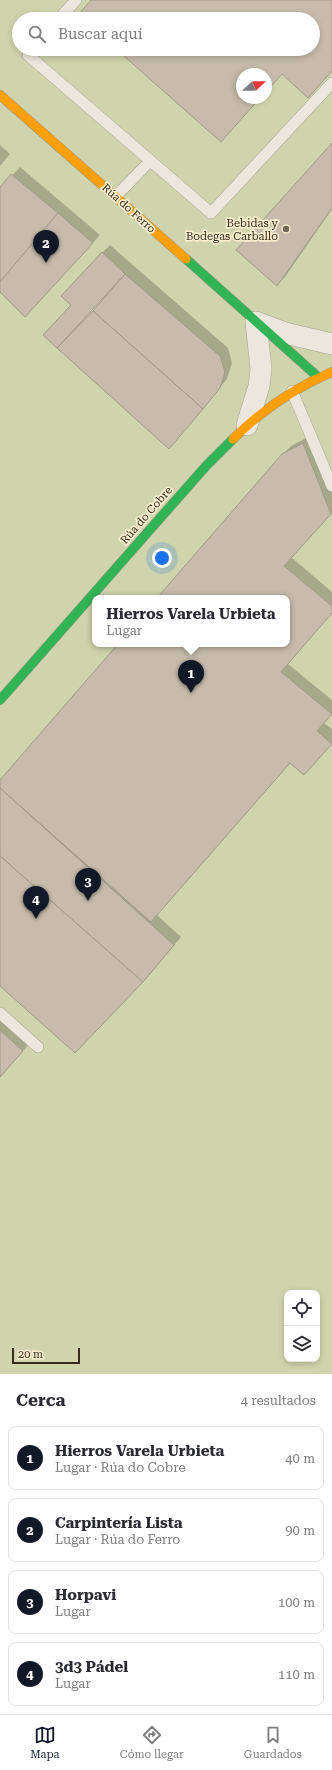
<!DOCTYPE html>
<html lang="es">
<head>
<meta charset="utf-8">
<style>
	:root { --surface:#fff; --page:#f2f2f3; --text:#2b2b33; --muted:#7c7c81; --line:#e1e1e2; --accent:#111827 }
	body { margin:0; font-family:"Roboto Serif",serif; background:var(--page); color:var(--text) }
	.controls { position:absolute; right:12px; bottom:12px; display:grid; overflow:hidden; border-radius:8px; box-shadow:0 2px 6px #0003 }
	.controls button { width:36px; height:36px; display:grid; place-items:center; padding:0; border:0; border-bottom:1px solid var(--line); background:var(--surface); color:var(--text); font:20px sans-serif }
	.compass { position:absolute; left:236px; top:68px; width:36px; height:36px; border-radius:50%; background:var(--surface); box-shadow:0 2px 6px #0003; rotate:68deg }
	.scale { position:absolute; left:12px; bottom:10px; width:68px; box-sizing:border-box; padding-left:4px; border:2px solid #352b1c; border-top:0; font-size:11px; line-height:14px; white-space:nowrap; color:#352b1c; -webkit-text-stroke:3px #f5edce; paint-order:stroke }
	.you { position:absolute; left:162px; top:558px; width:14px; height:14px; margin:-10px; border:3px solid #fff; border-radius:50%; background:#1a73e8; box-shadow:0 0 0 6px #1a73e833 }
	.badge { display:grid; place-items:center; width:26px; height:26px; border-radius:50%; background:var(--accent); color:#fff; font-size:13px; font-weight:700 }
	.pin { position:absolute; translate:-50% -33px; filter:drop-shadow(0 1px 2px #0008) }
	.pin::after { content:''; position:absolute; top:21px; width:14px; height:12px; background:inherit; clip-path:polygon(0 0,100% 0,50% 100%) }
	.popup { position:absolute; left:92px; top:595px; width:198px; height:52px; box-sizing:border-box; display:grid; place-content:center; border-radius:8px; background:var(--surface); filter:drop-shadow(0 1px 3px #0005); font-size:13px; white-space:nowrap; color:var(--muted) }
	.popup b { font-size:15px; color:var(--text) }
	.popup::after { content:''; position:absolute; left:50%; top:100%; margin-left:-8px; border:8px solid transparent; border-top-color:var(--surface) }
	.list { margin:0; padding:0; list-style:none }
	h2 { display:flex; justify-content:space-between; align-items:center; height:52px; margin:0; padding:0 16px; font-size:17px }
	h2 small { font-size:13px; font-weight:400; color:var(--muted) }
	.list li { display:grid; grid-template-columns:26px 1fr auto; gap:12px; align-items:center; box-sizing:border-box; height:64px; margin:0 8px 8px; padding:0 8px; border:1px solid var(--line); border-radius:8px }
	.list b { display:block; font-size:15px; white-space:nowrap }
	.list p { margin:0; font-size:13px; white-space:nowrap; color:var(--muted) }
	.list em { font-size:13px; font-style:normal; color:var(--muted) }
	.icon { flex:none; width:22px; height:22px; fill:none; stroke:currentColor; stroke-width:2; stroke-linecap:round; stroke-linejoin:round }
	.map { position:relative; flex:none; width:332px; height:1374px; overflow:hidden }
	.search { position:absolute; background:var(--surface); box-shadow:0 2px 6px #0003; left:12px; right:12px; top:12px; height:44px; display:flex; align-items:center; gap:10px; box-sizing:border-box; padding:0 14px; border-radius:22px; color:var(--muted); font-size:15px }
	.sheet { height:340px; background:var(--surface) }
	nav { display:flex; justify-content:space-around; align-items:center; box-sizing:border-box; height:56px; border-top:1px solid var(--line); background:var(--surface); font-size:11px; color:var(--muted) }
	nav a { display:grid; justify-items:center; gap:2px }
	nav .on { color:var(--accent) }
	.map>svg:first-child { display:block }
</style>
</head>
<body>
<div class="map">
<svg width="332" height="1374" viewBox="0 0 332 1374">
	<rect width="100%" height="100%" fill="#e4deca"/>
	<path fill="#d0d4ac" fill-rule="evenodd" d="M0,0H332V1374H0ZM19,19H313V49H19ZM242,74H266V98H242ZM95,598H287V644H95ZM287,1293H317V1359H287Z"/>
	<g fill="#0003" fill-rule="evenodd">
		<polygon points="332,144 332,209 285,277 277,285"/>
		<polygon points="0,145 10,154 0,166"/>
		<polygon points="20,167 100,235 33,308 0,291 0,189"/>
		<path d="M110,245L228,348L232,363L227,379L169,447L45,335L72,305L102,253ZM113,286L114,288L95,310L75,329L74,328Z"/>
		<polygon points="310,436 332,490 332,513 291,557 332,592 332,612 288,664 332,700 332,714 324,723 332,729 332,743 312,766 291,762 157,915 181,937 151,973 83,1044 0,985 0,782 119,644 287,644 287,598 159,598 283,454 291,446"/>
		<polygon points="0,1016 30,1043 0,1077"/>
	</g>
	<g fill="#c7bcab" stroke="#a39989">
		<polygon points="91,0 332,0 332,71 308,98 282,74 266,92 266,74 242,74 242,98 260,98 221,142 116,49 313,49 313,19 82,19 78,15"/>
		<polygon points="332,143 332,208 277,286 236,250"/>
		<polygon points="11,174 58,213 0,282 0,187"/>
		<polygon points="58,213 93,243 25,317 0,292 0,282"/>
		<polygon points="102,252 125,274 57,348 43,335 71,305 61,296"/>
		<polygon points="125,274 220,356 225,372 220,388 203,409 93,311"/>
		<polygon points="93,311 203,409 169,449 57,348"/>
		<polygon points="303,443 331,514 284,566 332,606 332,613 281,672 332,714 317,731 332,744 304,775 290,763 151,922 0,788 0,780 118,644 287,644 287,598 157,598 282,454"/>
		<polygon points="0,788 174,945 143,982 0,856"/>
		<polygon points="0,856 143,982 75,1053 0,986"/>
		<polygon points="0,1030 23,1051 0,1077"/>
	</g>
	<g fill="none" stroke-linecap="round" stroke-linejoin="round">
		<g stroke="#a8a293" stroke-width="12">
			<g id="lane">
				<polyline points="59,19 76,0"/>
				<polyline points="33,49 28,55 211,213 332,83"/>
				<polyline points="116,196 150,161"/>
				<polyline points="292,391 332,486"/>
				<polyline points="0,1013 38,1047"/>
			</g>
		</g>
		<g stroke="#a8a293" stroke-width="22">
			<polyline id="street" points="247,425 259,386 261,369 256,322 285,333 332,344"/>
		</g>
		<g stroke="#989284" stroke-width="10">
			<g id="fast">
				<polyline points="186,259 318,377"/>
				<polyline points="0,700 206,466 233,439"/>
			</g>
		</g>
		<g stroke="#989284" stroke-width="10">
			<g id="slow">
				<polyline points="0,95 186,259"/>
				<path d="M233,439C262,410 294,388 332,372"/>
			</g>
		</g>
		<use href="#lane" stroke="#ebe7dc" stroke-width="11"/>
		<use href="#street" stroke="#ebe7dc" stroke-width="21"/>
		<use href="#fast" stroke="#30b455" stroke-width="9"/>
		<use href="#slow" stroke="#ff9f0a" stroke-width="9"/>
	</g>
	<circle fill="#726a59" stroke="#f5edce" stroke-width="1.5" cx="286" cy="229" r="4"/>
	<g text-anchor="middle" stroke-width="3.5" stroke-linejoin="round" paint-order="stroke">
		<g font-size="11" fill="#352b1c" stroke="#f5edce">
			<text transform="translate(129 208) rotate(42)" y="4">Rúa do Ferro</text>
			<text transform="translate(146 515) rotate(-49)" y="4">Rúa do Cobre</text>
		</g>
		<g font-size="11" fill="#352b1c" stroke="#f5edce" text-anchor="end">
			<text x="278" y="227">Bebidas y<tspan x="278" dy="13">Bodegas Carballo</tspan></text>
		</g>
	</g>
</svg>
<div class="controls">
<button><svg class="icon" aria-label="locate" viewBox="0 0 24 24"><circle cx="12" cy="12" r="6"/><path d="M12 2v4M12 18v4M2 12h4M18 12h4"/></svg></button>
<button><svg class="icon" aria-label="layers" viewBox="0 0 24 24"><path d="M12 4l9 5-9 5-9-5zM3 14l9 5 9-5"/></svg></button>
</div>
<svg class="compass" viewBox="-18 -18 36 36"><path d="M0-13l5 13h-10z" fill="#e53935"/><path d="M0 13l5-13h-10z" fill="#7c7c81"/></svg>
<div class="scale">20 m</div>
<div class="you"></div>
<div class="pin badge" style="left:191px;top:693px">1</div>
<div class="popup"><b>Hierros Varela Urbieta</b>Lugar</div>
<div class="pin badge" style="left:46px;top:263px">2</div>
<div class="pin badge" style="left:88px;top:901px">3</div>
<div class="pin badge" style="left:36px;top:919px">4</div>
<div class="search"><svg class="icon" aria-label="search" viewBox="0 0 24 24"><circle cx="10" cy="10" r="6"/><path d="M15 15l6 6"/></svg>Buscar aquí</div>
</div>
<section class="sheet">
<h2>Cerca<small>4 resultados</small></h2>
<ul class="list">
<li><span class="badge">1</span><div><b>Hierros Varela Urbieta</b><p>Lugar · Rúa do Cobre</p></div><em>40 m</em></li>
<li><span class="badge">2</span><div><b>Carpintería Lista</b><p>Lugar · Rúa do Ferro</p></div><em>90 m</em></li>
<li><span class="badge">3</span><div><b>Horpavi</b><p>Lugar</p></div><em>100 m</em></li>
<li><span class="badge">4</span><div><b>3d3 Pádel</b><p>Lugar</p></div><em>110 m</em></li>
</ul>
</section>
<nav>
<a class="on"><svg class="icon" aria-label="map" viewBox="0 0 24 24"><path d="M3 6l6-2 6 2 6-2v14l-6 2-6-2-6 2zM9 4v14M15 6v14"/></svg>Mapa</a>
<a><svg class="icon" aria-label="directions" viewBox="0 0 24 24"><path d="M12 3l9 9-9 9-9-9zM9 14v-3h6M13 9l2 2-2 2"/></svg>Cómo llegar</a>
<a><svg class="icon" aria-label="saved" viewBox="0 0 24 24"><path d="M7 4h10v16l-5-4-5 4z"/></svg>Guardados</a>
</nav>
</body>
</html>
